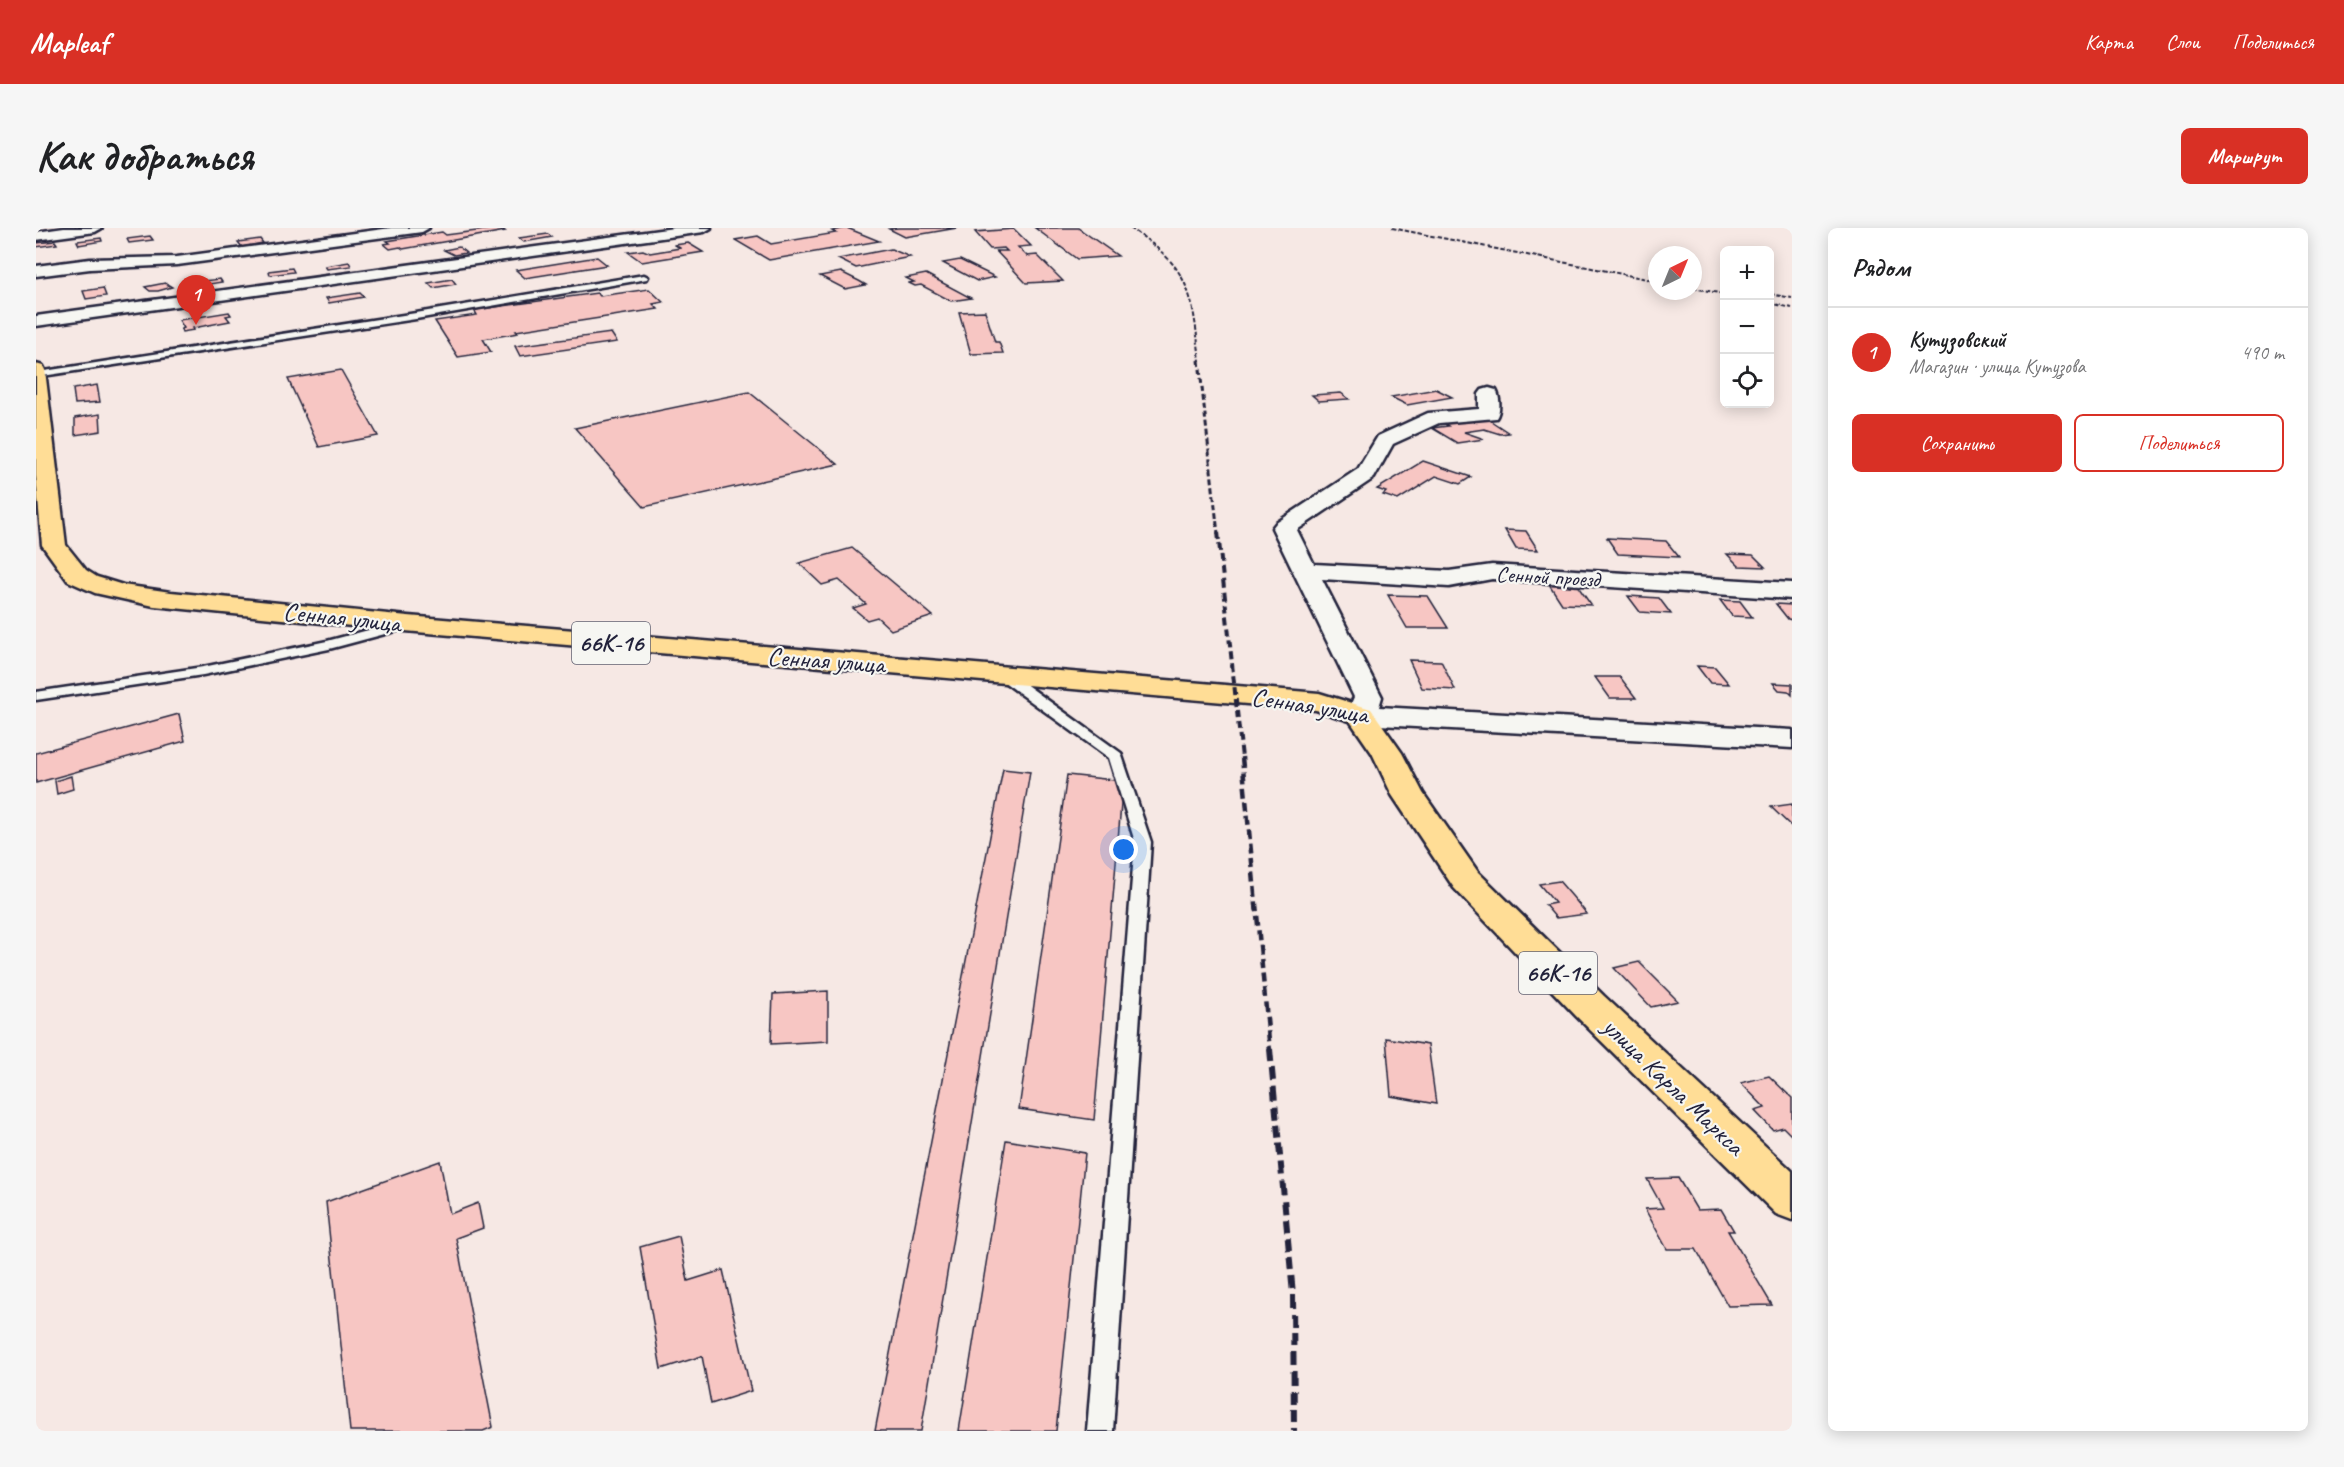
<!DOCTYPE html>
<html lang="ru">
<head>
<meta charset="utf-8">
<style>
	:root { --surface:#fff; --page:#f6f6f6; --text:#202124; --muted:#757577; --line:#e0e0e0; --accent:#d93025 }
	body { margin:0; font-family:Caveat,sans-serif; background:var(--page); color:var(--text) }
	.controls { position:absolute; right:18px; top:18px; display:grid; overflow:hidden; border-radius:9px; box-shadow:0 3px 15px #0003 }
	.controls button { width:54px; height:54px; display:grid; place-items:center; padding:0; border:0; border-bottom:2px solid var(--line); background:var(--surface); color:var(--text); font:30px sans-serif }
	.compass { position:absolute; left:1612px; top:18px; width:54px; height:54px; border-radius:50%; background:var(--surface); box-shadow:0 3px 15px #0003; rotate:43deg }
	.you { position:absolute; left:1088px; top:622px; width:21px; height:21px; margin:-15px; border:4px solid #fff; border-radius:50%; background:#1a73e8; box-shadow:0 0 0 9px #1a73e833 }
	.badge { display:grid; place-items:center; width:39px; height:39px; border-radius:50%; background:var(--accent); color:#fff; font-size:20px; font-weight:700 }
	.pin { position:absolute; translate:-50% -50px; filter:drop-shadow(0 2px 3px #0008) }
	.pin::after { content:''; position:absolute; top:32px; width:21px; height:18px; background:inherit; clip-path:polygon(0 0,100% 0,50% 100%) }
	.list { margin:0; padding:0; list-style:none }
	h2 { display:flex; justify-content:space-between; align-items:center; height:78px; margin:0; padding:0 24px; font-size:26px }
	h2 small { font-size:20px; font-weight:400; color:var(--muted) }
	.list li { display:grid; grid-template-columns:39px 1fr auto; gap:18px; align-items:center; box-sizing:border-box; height:90px; padding:0 24px; border-top:2px solid var(--line) }
	.list b { display:block; font-size:22px; white-space:nowrap }
	.list p { margin:0; font-size:20px; white-space:nowrap; color:var(--muted) }
	.list em { font-size:20px; font-style:normal; color:var(--muted) }
	.actions { display:flex; gap:12px; padding:18px 24px }
	.actions a { flex:1; padding:14px 0; border:2px solid var(--accent); border-radius:9px; text-align:center; font-size:21px; color:var(--accent) }
	.actions .main { background:var(--accent); color:#fff }
	.icon { flex:none; width:33px; height:33px; fill:none; stroke:currentColor; stroke-width:2; stroke-linecap:round; stroke-linejoin:round }
	.map { position:relative; flex:none; width:1756px; height:1203px; overflow:hidden; border-radius:9px }
	header { display:flex; align-items:center; gap:36px; box-sizing:border-box; height:84px; padding:0 30px; background:var(--accent); color:#fff }
	header strong { font-size:28px }
	nav { display:flex; gap:33px; margin-inline-start:auto; font-size:21px }
	.intro { display:flex; align-items:center; justify-content:space-between; box-sizing:border-box; height:144px; padding:0 36px }
	h1 { margin:0; font-size:42px }
	.button { padding:15px 27px; border-radius:9px; background:var(--accent); color:#fff; font-size:21px; font-weight:700 }
	main { display:flex; gap:36px; padding:0 36px }
	aside { flex:1; background:var(--surface); border-radius:9px; box-shadow:0 3px 15px #0003 }
	.map>svg:first-child { display:block }
</style>
</head>
<body>
<header>
<strong>Mapleaf</strong>
<nav><a>Карта</a><a>Слои</a><a>Поделиться</a></nav>
</header>
<div class="intro"><h1>Как добраться</h1><a class="button">Маршрут</a></div>
<main>
<div class="map">
<svg width="1756" height="1203" viewBox="0 0 1756 1203">
	<rect width="100%" height="100%" fill="#f6e8e4"/>
	<filter id="ink" filterUnits="userSpaceOnUse"><feTurbulence type="fractalNoise" baseFrequency=".0167" numOctaves="2"/><feDisplacementMap in="SourceGraphic" scale="12" xChannelSelector="R" yChannelSelector="G"/><feConvolveMatrix kernelMatrix="1 2 1 2 8 2 1 2 1" color-interpolation-filters="sRGB"/></filter>
	<g filter="url(#ink)">
		<g fill="#f7c6c3" stroke="#22223b" stroke-width="1.5">
			<polygon points="464,0 469,3 367,21 364,19 354,21 348,16 354,15 351,13 406,4 410,7"/>
			<polygon points="811,0 843,13 733,32 699,12 722,8 735,16 800,5 796,3"/>
			<polygon points="862,0 921,0 869,9 853,1"/>
			<polygon points="999,0 1042,0 1082,28 1041,31"/>
			<polygon points="978,1 995,18 982,19 991,28 1001,27 1027,53 990,55 960,23 971,23 968,20 954,21 939,4"/>
			<polygon points="512,6 516,9 488,14 483,10"/>
			<polygon points="114,8 117,12 93,15 91,11"/>
			<polygon points="65,10 66,13 43,17 41,13"/>
			<polygon points="224,11 227,15 206,19 202,14"/>
			<polygon points="19,13 21,16 0,19 0,15"/>
			<polygon points="652,15 667,24 606,34 592,24 607,22 614,25 644,20 639,17"/>
			<polygon points="423,19 430,25 418,27 408,22"/>
			<polygon points="855,21 874,29 820,40 802,31"/>
			<polygon points="561,29 571,37 489,50 480,42"/>
			<polygon points="924,32 959,49 941,53 907,35"/>
			<polygon points="313,34 315,38 291,41 289,38"/>
			<polygon points="256,40 258,44 234,47 233,43"/>
			<polygon points="805,44 823,53 830,57 809,61 784,48"/>
			<polygon points="890,46 935,70 915,73 885,57 879,58 873,55 878,54 870,50"/>
			<polygon points="184,51 186,54 161,58 160,54"/>
			<polygon points="416,51 420,56 397,60 392,55"/>
			<polygon points="129,55 136,59 122,63 114,63 109,59"/>
			<polygon points="67,60 70,68 50,71 47,63"/>
			<polygon points="613,61 627,74 617,76 622,81 480,103 482,105 447,111 455,124 422,129 399,93 441,87 438,82 561,65 564,68"/>
			<polygon points="324,65 328,69 293,75 290,70"/>
			<polygon points="949,83 959,114 963,114 967,125 935,126 923,84"/>
			<polygon points="193,84 195,87 190,88 194,93 157,100 158,102 146,104 145,101 148,100 143,92"/>
			<polygon points="575,105 581,114 484,128 479,118"/>
			<polygon points="305,142 342,208 283,219 252,151"/>
			<polygon points="61,157 64,174 39,176 37,161"/>
			<polygon points="1400,161 1416,169 1371,177 1355,169"/>
			<polygon points="713,164 802,236 608,279 539,200"/>
			<polygon points="1305,165 1313,171 1283,173 1276,167"/>
			<polygon points="64,186 65,203 39,207 39,190"/>
			<polygon points="1452,191 1473,205 1464,206 1448,201 1428,204 1448,211 1421,215 1396,200 1412,198 1407,195"/>
			<polygon points="1387,233 1435,249 1424,256 1400,248 1362,272 1347,267 1350,264 1341,261"/>
			<polygon points="1469,302 1490,303 1502,322 1480,321"/>
			<polygon points="1571,310 1630,313 1643,329 1582,326"/>
			<polygon points="816,320 897,388 855,402 841,389 831,392 817,380 830,376 803,352 786,357 763,335"/>
			<polygon points="1691,326 1717,327 1729,339 1703,338"/>
			<polygon points="1513,356 1541,357 1555,377 1526,376"/>
			<polygon points="1352,367 1392,368 1412,400 1371,400"/>
			<polygon points="1592,368 1623,370 1635,386 1604,384"/>
			<polygon points="1684,372 1704,373 1716,389 1696,388"/>
			<polygon points="1740,376 1756,377 1756,392 1752,391"/>
			<polygon points="1373,432 1405,433 1419,462 1386,460"/>
			<polygon points="1661,438 1679,439 1693,456 1674,455"/>
			<polygon points="1559,449 1584,449 1600,470 1574,470"/>
			<polygon points="1737,455 1756,456 1756,467 1752,463 1743,462"/>
			<polygon points="143,486 149,513 0,555 0,525"/>
			<polygon points="967,541 994,544 885,1203 839,1203"/>
			<polygon points="1031,547 1087,553 1058,892 983,881"/>
			<polygon points="35,548 37,561 21,566 19,553"/>
			<polygon points="1756,576 1756,599 1735,579"/>
			<polygon points="1523,653 1536,668 1551,686 1520,690 1509,677 1519,675 1503,656"/>
			<polygon points="1603,734 1642,773 1615,779 1578,740"/>
			<polygon points="792,763 792,813 735,816 737,766"/>
			<polygon points="1350,810 1392,817 1400,876 1355,868"/>
			<polygon points="1733,848 1756,870 1756,908 1747,899 1737,902 1719,883 1729,880 1705,855"/>
			<polygon points="970,912 1049,925 1020,1203 923,1203"/>
			<polygon points="404,933 414,986 442,975 447,1000 420,1010 457,1199 447,1203 314,1203 290,974"/>
			<polygon points="1642,950 1661,982 1685,981 1698,1003 1692,1003 1736,1077 1692,1078 1660,1021 1631,1021 1609,981 1627,980 1611,951"/>
			<polygon points="643,1008 652,1053 687,1042 715,1163 675,1176 666,1128 625,1141 604,1019"/>
		</g>
		<g fill="none" stroke-linecap="round" stroke-linejoin="round">
			<g stroke="#22223b" stroke-width="5">
				<g id="lane">
					<polygon points="608,47 612,49 611,51 380,91 0,149 2,144 380,85"/>
					<polygon points="370,392 377,396 375,399 293,421 167,447 0,472 0,464 167,439 291,413"/>
					<polygon points="965,441 970,442 1085,525 1115,614 1077,1203 1051,1203 1099,614 1073,530 960,448 958,445 960,442"/>
				</g>
			</g>
			<g stroke="#22223b" stroke-width="5">
				<g id="street">
					<polygon points="28,0 66,0 59,4 0,12 0,4"/>
					<polygon points="355,0 393,0 386,4 141,37 54,41 0,48 0,38 54,31 141,29"/>
					<polygon points="638,0 675,0 668,4 0,98 0,88"/>
					<path d="M1453,160L1460,162C1464,169 1465,183 1460,190L1403,195L1357,216L1338,250L1261,302L1278,336L1413,343L1456,337L1756,355V371L1456,351L1413,359L1286,351L1346,469L1343,479L1756,502V520L1325,496L1315,493L1310,487L1318,469L1236,300L1240,295L1322,241L1342,208L1392,185L1443,181V166L1446,162Z"/>
				</g>
			</g>
			<g stroke="#22223b" stroke-width="5">
				<polygon id="primary" points="0,136 7,138 9,142 30,317 50,342 61,349 87,357 135,364 372,388 1283,465 1335,481 1366,525 1387,565 1442,644 1568,768 1756,943 1756,992 1740,986 1540,788 1418,660 1356,567 1336,525 1314,493 1280,482 346,401 118,378 59,365 32,353 6,317 0,248"/>
			</g>
			<use href="#lane" fill="#f6f6f2" fill-rule="evenodd"/>
			<use href="#street" fill="#f6f6f2" fill-rule="evenodd"/>
			<use href="#primary" fill="#ffdd96" fill-rule="evenodd"/>
			<g stroke="#22223b" stroke-width="2" stroke-dasharray="4.5 2" stroke-linecap="butt">
				<path d="M1094,0C1155,40 1156,64 1164,133"/>
				<polyline points="1356,0 1621,53"/>
				<polyline points="1657,60 1688,66"/>
				<polyline points="1734,66 1756,70"/>
				<polyline points="1734,75 1756,80"/>
			</g>
			<polyline stroke="#22223b" stroke-width="3" stroke-dasharray="6 3" stroke-linecap="butt" points="1163,132 1182,306"/>
			<polyline stroke="#22223b" stroke-width="4" stroke-dasharray="8 4" stroke-linecap="butt" points="1182,304 1206,530"/>
			<polyline stroke="#22223b" stroke-width="4.5" stroke-dasharray="10 4.5" stroke-linecap="butt" points="1206,529 1234,823"/>
			<polyline stroke="#22223b" stroke-width="6" stroke-dasharray="13 6" stroke-linecap="butt" points="1234,821 1257,1066 1258,1203"/>
		</g>
	</g>
	<g text-anchor="middle" stroke-width="4.5" stroke-linejoin="round" paint-order="stroke">
		<g font-size="22" fill="#22223b" stroke="#f6f6f2">
			<text transform="translate(1512 348) rotate(3)" y="8">Сенной проезд</text>
		</g>
		<g fill="#f6f6f2" stroke="#626272" stroke-width="1.5">
			<rect x="536" y="394" width="78" height="42" rx="4.5"/>
			<rect x="1483" y="724" width="78" height="42" rx="4.5"/>
		</g>
		<g font-size="24" font-weight="bold" fill="#22223b">
			<text x="575" y="423">66К-16</text>
			<text x="1522" y="753">66К-16</text>
		</g>
		<g font-size="26" fill="#22223b" stroke="#f6f6f2">
			<text transform="translate(306 389) rotate(6)" y="9">Сенная улица</text>
			<text transform="translate(790 432) rotate(4)" y="9">Сенная улица</text>
			<text transform="translate(1274 477) rotate(9)" y="9">Сенная улица</text>
			<text transform="translate(1638 858) rotate(44)" y="9">улица Карла Маркса</text>
		</g>
	</g>
</svg>
<div class="controls">
<button>+</button>
<button>−</button>
<button><svg class="icon" aria-label="locate" viewBox="0 0 24 24"><circle cx="12" cy="12" r="6"/><path d="M12 2v4M12 18v4M2 12h4M18 12h4"/></svg></button>
</div>
<svg class="compass" viewBox="-18 -18 36 36"><path d="M0-13l5 13h-10z" fill="#e53935"/><path d="M0 13l5-13h-10z" fill="#757577"/></svg>
<div class="you"></div>
<div class="pin badge" style="left:160px;top:97px">1</div>
</div>
<aside>
<h2>Рядом<small></small></h2>
<ul class="list">
<li><span class="badge">1</span><div><b>Кутузовский</b><p>Магазин · улица Кутузова</p></div><em>490 m</em></li>
</ul>
<div class="actions"><a class="main">Сохранить</a><a>Поделиться</a></div>
</aside>
</main>
</body>
</html>
